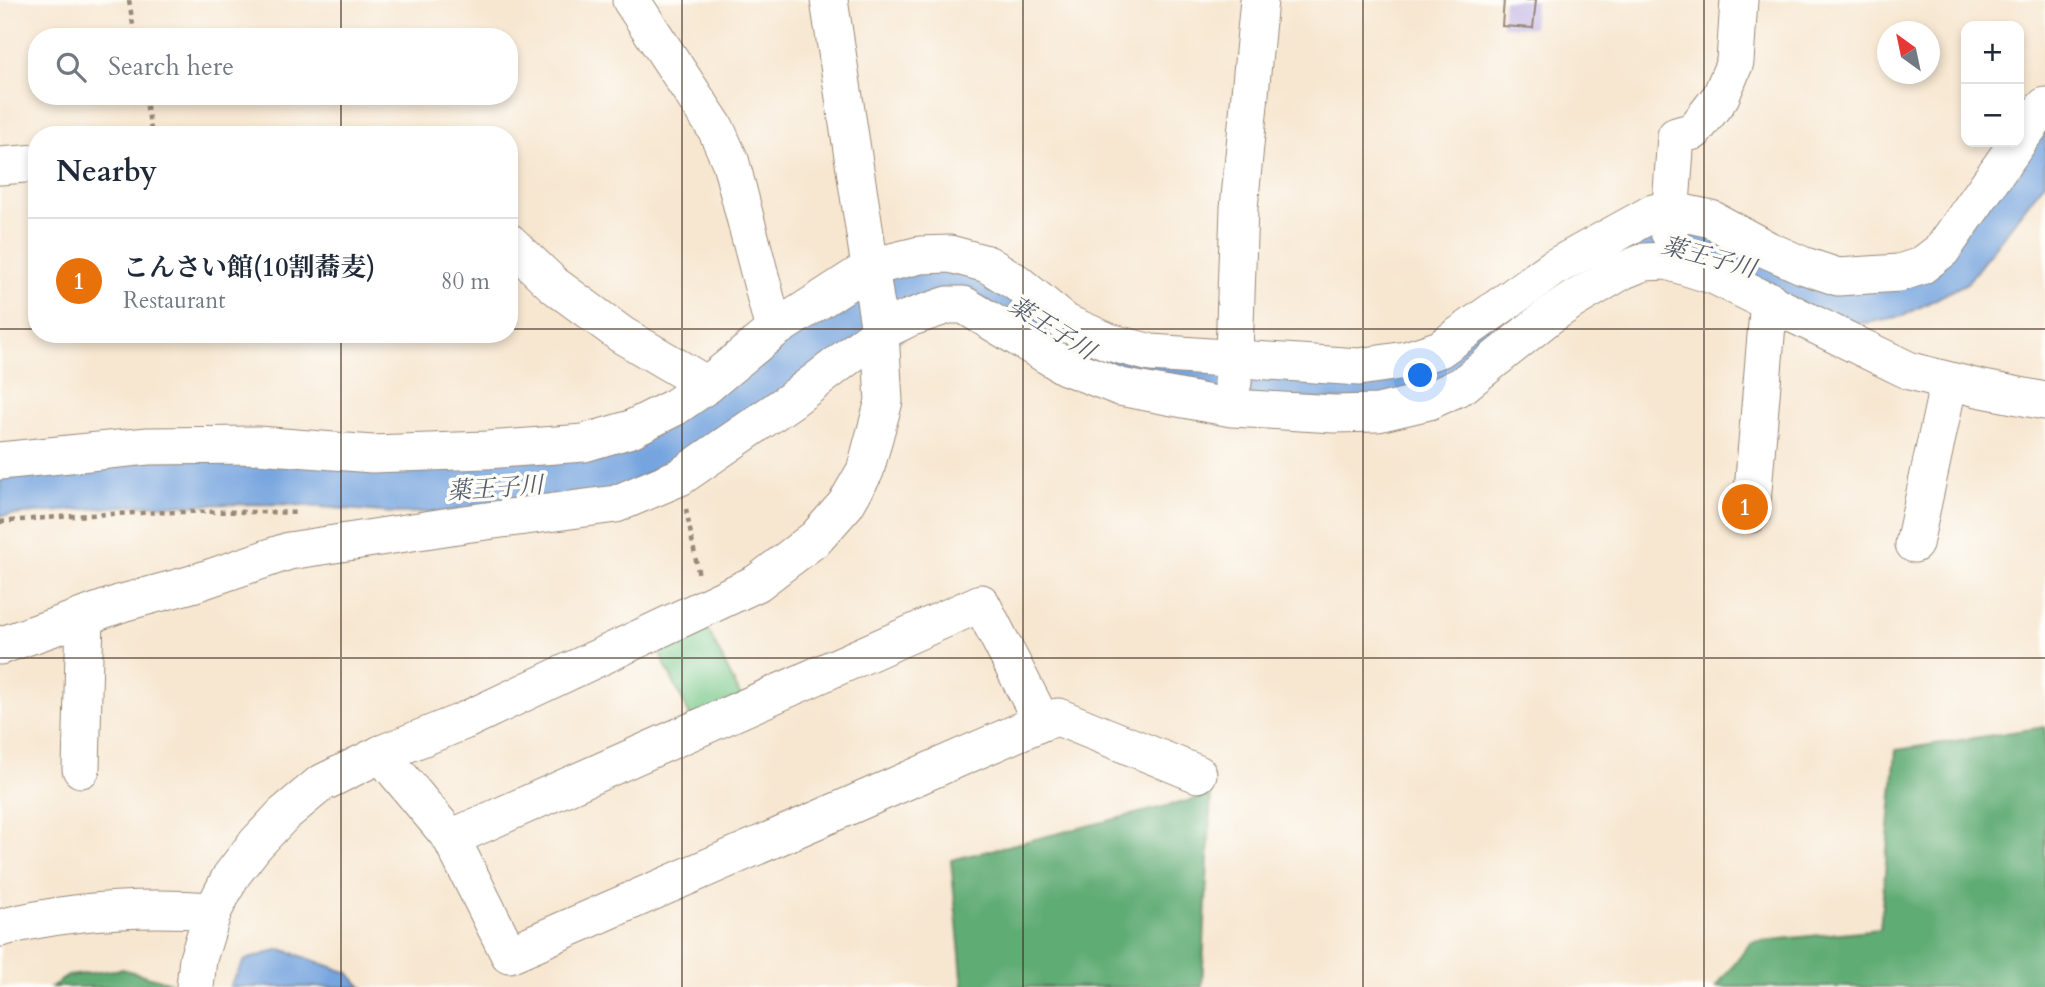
<!DOCTYPE html>
<html lang="en">
<head>
<meta charset="utf-8">
<style>
	:root { --surface:#fff; --page:#f6f6f7; --text:#1f2937; --muted:#747a83; --line:#e0e1e3; --accent:#b5179e }
	body { margin:0; font-family:Cardo,"Noto Serif JP",serif; background:var(--page); color:var(--text) }
	.controls { position:absolute; right:21px; top:21px; display:grid; overflow:hidden; border-radius:14px; box-shadow:0 4px 10px #0003 }
	.controls button { width:63px; height:63px; display:grid; place-items:center; padding:0; border:0; border-bottom:2px solid var(--line); background:var(--surface); color:var(--text); font:35px sans-serif }
	.compass { position:absolute; left:1877px; top:21px; width:63px; height:63px; border-radius:50%; background:var(--surface); box-shadow:0 4px 10px #0003; rotate:327deg }
	.you { position:absolute; left:1421px; top:376px; width:24px; height:24px; margin:-18px; border:5px solid #fff; border-radius:50%; background:#1a73e8; box-shadow:0 0 0 10px #1a73e833 }
	.badge { display:grid; place-items:center; width:46px; height:46px; border-radius:50%; background:var(--accent); color:#fff; font-size:23px; font-weight:700 }
	.pin { position:absolute; translate:-50% -50%; border:4px solid #fff; box-shadow:0 2px 7px #0006 }
	.list { margin:0; padding:0; list-style:none }
	h2 { display:flex; justify-content:space-between; align-items:center; height:91px; margin:0; padding:0 28px; font-size:30px }
	h2 small { font-size:23px; font-weight:400; color:var(--muted) }
	.list li { display:grid; grid-template-columns:46px 1fr auto; gap:21px; align-items:center; box-sizing:border-box; height:126px; padding:0 28px; border-top:2px solid var(--line) }
	.list b { display:block; font-size:26px; white-space:nowrap }
	.list p { margin:0; font-size:23px; white-space:nowrap; color:var(--muted) }
	.list em { font-size:23px; font-style:normal; color:var(--muted) }
	.icon { flex:none; width:38px; height:38px; fill:none; stroke:currentColor; stroke-width:2; stroke-linecap:round; stroke-linejoin:round }
	.map { position:relative; flex:none; width:2045px; height:987px; overflow:hidden }
	.search { position:absolute; background:var(--surface); box-shadow:0 4px 10px #0003; left:28px; top:28px; width:490px; height:77px; display:flex; align-items:center; gap:18px; box-sizing:border-box; padding:0 24px; border-radius:28px; color:var(--muted); font-size:26px }
	.panel { position:absolute; background:var(--surface); box-shadow:0 4px 10px #0003; left:28px; top:126px; width:490px; height:217px; border-radius:28px }
	.map>svg:first-child { display:block }
</style>
</head>
<body>
<div class="map">
<svg width="2045" height="987" viewBox="0 0 2045 987">
	<rect width="100%" height="100%" fill="#fdfcf7"/>
	<filter id="ink" filterUnits="userSpaceOnUse"><feTurbulence type="fractalNoise" baseFrequency=".0143" numOctaves="2"/><feDisplacementMap in="SourceGraphic" scale="14" xChannelSelector="R" yChannelSelector="G"/><feConvolveMatrix kernelMatrix="1 2 1 2 8 2 1 2 1" color-interpolation-filters="sRGB"/></filter>
	<filter id="wash" filterUnits="userSpaceOnUse"><feTurbulence type="fractalNoise" baseFrequency=".00686" numOctaves="4" result="noise"/><feDisplacementMap in="SourceGraphic" scale="28" xChannelSelector="R" yChannelSelector="G"/><feGaussianBlur stdDeviation="1.57" result="paint"/><feColorMatrix in="noise" values="0 0 0 0 0 0 0 0 0 0 0 0 0 0 0 0 0 1.4 0 .05"/><feComposite in="paint" operator="in"/></filter>
	<g filter="url(#wash)">
		<rect width="100%" height="100%" fill="#f7e7d1"/>
		<polygon fill="#77c889" stroke="#597954" stroke-width="2" points="706,626 741,697 692,720 658,650"/>
		<g fill="#61ac75" stroke="#4e6b4a" stroke-width="2">
			<polygon points="2045,727 2045,987 1716,987 1751,942 1880,929 1896,750"/>
			<polygon points="1211,795 1202,987 963,987 951,860"/>
			<polygon points="122,969 172,983 172,987 51,987 68,976"/>
		</g>
		<g fill="#76a4df" stroke="#58677e" stroke-width="2">
			<polygon points="2045,123 2045,182 1967,283 1903,316 1866,323 1844,322 1679,253 1457,379 1380,401 1252,398 1085,364 980,297 613,493 504,511 395,513 283,504 137,505 0,516 0,470 143,459 546,459 895,270 961,260 1077,338 1394,373 1659,222 1907,283"/>
			<polygon points="281,949 349,973 362,987 229,987 245,960"/>
		</g>
		<g id="blocks">
			<polygon fill="#bdaee3" points="1504,0 1536,0 1533,28 1502,26"/>
		</g>
	</g>
	<g filter="url(#ink)">
		<use href="#blocks" fill-opacity="0" stroke="#998878" stroke-width="2"/>
		<g fill="none" stroke-linecap="round" stroke-linejoin="round">
			<g stroke="#998878" stroke-width="39">
				<g id="minor">
					<polyline points="631,0 716,129 731,163 774,330"/>
					<polyline points="2019,140 2045,106"/>
					<polyline points="0,166 37,163"/>
					<polyline points="1669,232 1676,136 1694,131 1721,96 1735,62 1739,0"/>
					<polyline points="509,242 554,285 622,335 707,385"/>
					<polyline points="1233,383 1239,208 1259,0"/>
					<polyline points="0,461 148,446 258,445 372,454 486,450 584,443 631,429 675,407 707,385 774,330 871,267 920,255 950,254 987,264 1016,282 1066,323 1109,342 1151,353 1359,367 1406,360 1440,349 1553,268 1653,213 1670,210 1711,219 1768,250 1802,265 1838,277 1899,273 1921,266 1942,250 2018,142"/>
					<polyline points="1751,514 1769,300"/>
					<polyline points="1914,544 1949,381"/>
					<polyline points="0,646 122,603 192,584 289,551 464,524 616,504 680,477 790,401 880,332 909,318 948,305 964,305 1065,366 1120,387 1232,408 1334,414 1378,413 1429,401 1463,385 1549,316 1573,300 1622,271 1644,262 1667,261 1715,276 1910,371 1978,388 2045,401"/>
					<polyline points="381,754 451,838 509,954 1042,722 1058,717 1198,774"/>
					<polyline points="81,769 85,616"/>
					<polyline points="451,838 981,603 1042,722"/>
					<path d="M0,928C70,910 140,906 213,911"/>
					<polyline points="195,987 198,959 213,911 231,876 254,846 283,815 320,784 381,754 464,721 757,583 816,538 846,504 865,471 884,401 880,332 829,0"/>
				</g>
			</g>
			<g stroke="#998878" stroke-width="4.5" stroke-dasharray="5 5" stroke-linecap="butt">
				<polyline points="129,0 135,37"/>
				<polyline points="145,96 152,135"/>
				<polyline points="686,509 699,576"/>
				<path d="M0,522C100,512 199,510 299,513"/>
			</g>
			<use href="#minor" stroke="#fff" stroke-width="37"/>
		</g>
	</g>
	<path fill="none" stroke="#3b2a1e" stroke-width="2" stroke-opacity="0.55" d="M341,0V37M682,0V987M1023,0V987M1363,0V987M1704,0V987M341,96V135M0,329H37M509,329H2045M341,334V987M0,658H2045"/>
	<g text-anchor="middle" stroke-width="7" stroke-linejoin="round" paint-order="stroke">
		<g font-size="24" font-style="italic" fill="#535b6b" stroke="#fdfcf7">
			<text transform="translate(1709 257) rotate(15)" y="8">薬王子川</text>
			<text transform="translate(1052 328) rotate(32)" y="8">薬王子川</text>
			<text transform="translate(495 488) rotate(-4)" y="8">薬王子川</text>
		</g>
	</g>
</svg>
<div class="controls">
<button>+</button>
<button>−</button>
</div>
<svg class="compass" viewBox="-18 -18 36 36"><path d="M0-13l5 13h-10z" fill="#e53935"/><path d="M0 13l5-13h-10z" fill="#747a83"/></svg>
<div class="you"></div>
<div class="pin badge" style="left:1745px;top:507px;background:#e8710a">1</div>
<div class="search"><svg class="icon" aria-label="search" viewBox="0 0 24 24"><circle cx="10" cy="10" r="6"/><path d="M15 15l6 6"/></svg>Search here</div>
<section class="panel">
<h2>Nearby<small></small></h2>
<ul class="list">
<li><span class="badge" style="background:#e8710a">1</span><div><b>こんさい館(10割蕎麦)</b><p>Restaurant</p></div><em>80 m</em></li>
</ul>
</section>
</div>
</body>
</html>
